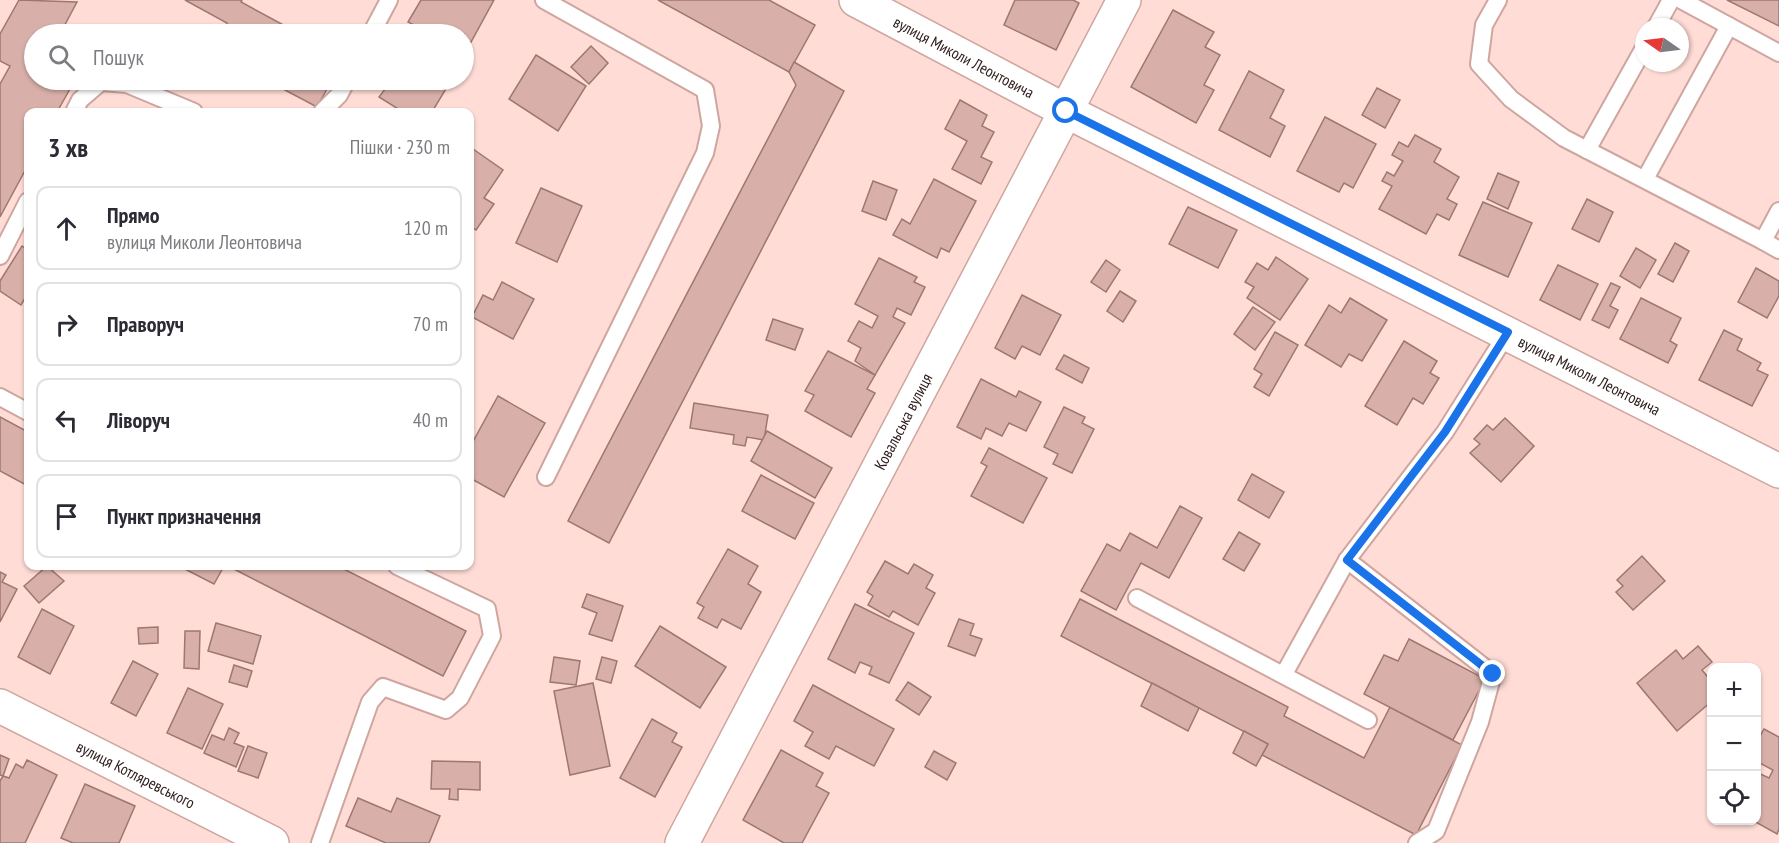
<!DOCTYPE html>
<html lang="uk">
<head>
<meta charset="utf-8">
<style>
	:root { --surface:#fff; --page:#f2f2f3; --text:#2b2b33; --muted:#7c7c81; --line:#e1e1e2 }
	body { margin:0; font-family:"PT Sans Narrow",sans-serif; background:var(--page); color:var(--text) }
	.controls { position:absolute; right:18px; bottom:18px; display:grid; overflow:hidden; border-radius:12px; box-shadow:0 2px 4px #0004 }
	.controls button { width:54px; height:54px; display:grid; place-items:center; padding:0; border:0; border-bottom:2px solid var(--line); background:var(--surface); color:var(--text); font:30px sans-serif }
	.compass { position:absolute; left:1635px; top:18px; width:54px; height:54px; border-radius:50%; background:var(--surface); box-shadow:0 2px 4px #0004; rotate:284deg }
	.stop { position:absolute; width:18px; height:18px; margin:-14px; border:4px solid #1a73e8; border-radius:50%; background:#fff }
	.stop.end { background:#1a73e8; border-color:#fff; box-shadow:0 2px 6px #0008 }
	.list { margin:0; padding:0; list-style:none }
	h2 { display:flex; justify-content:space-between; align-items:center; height:78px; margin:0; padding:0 24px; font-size:26px }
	h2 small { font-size:20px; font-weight:400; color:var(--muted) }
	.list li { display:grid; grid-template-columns:39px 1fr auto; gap:18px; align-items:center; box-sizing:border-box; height:84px; margin:0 12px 12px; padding:0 12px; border:2px solid var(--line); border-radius:12px }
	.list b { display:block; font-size:22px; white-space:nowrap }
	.list p { margin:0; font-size:20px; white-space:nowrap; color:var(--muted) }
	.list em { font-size:20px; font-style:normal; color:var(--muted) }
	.icon { flex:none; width:33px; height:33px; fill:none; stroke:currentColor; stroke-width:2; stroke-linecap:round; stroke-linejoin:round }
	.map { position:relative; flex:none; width:1779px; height:843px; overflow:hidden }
	.search { position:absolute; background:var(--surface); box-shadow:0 2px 4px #0004; left:24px; top:24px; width:450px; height:66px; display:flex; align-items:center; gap:15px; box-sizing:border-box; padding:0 21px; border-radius:33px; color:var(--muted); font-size:22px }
	.panel { position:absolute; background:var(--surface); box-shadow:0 2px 4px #0004; left:24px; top:108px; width:450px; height:462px; border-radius:12px }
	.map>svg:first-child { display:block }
</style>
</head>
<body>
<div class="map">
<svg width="1779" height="843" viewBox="0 0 1779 843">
	<rect width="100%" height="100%" fill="#ffdcd6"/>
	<g fill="#d9b0a9" stroke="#9d7770" stroke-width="1.5">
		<polygon points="19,0 77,2 60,34 34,34 34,80 57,80 71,87 57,112 28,112 28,165 0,217 0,84 10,66 0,61 0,34"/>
		<polygon points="185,0 242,0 241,2 300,34 221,34 227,23"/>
		<polygon points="421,0 494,0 465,53 464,34 431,34 408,22"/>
		<polygon points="658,0 769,0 815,25 789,72"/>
		<polygon points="1015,0 1073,0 1079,3 1056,50 1004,25"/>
		<polygon points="1727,0 1779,0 1779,26"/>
		<polygon points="1173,10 1214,32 1205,47 1220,55 1204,85 1214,90 1196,123 1131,87"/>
		<polygon points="591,46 608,63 589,84 571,67"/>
		<polygon points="536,55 586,86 558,131 509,99"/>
		<polygon points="794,62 844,91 609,543 568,521 796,85 789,72"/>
		<polygon points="1249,71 1284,90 1270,118 1285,126 1270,157 1219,130"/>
		<polygon points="266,80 332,80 317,107"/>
		<polygon points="392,80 446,80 450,82 432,112 403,112 379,97"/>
		<polygon points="1377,88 1400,100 1385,128 1362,115"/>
		<polygon points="960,100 987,115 982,126 994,132 981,157 992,162 981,184 952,169 967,141 945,129"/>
		<polygon points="1325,117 1376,144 1353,188 1344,183 1339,192 1297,171"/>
		<polygon points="1415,135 1441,149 1434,162 1459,177 1447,199 1457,204 1449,220 1437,214 1426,234 1379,209 1392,186 1382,181 1387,172 1394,176 1403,161 1392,155 1399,142 1408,147"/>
		<polygon points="473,149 503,170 484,198 494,204 476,230 470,226 470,154"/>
		<polygon points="1498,173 1519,182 1508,209 1487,199"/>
		<polygon points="934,179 976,201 949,252 941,248 937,258 893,235 902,219 910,224"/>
		<polygon points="873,181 897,190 886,220 862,211"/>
		<polygon points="541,188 582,206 557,262 516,243"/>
		<polygon points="1587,199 1613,212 1599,242 1572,229"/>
		<polygon points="1483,202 1532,223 1508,277 1459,255"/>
		<polygon points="1188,207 1237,230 1218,268 1169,244"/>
		<polygon points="1675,243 1689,251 1673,282 1658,274"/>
		<polygon points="22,246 28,250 28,293 21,305 0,291 0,281"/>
		<polygon points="1636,248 1656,260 1640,288 1620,276"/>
		<polygon points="1276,257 1308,279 1280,320 1247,298 1254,287 1245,282 1257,263 1268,270"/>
		<polygon points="879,258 917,277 914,282 925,287 911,315 897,308 893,317 905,323 875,375 855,361 861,348 848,341 859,321 872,328 878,316 855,304"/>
		<polygon points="1106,260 1120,270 1106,292 1091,282"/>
		<polygon points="1558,265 1598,284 1580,320 1540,300"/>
		<polygon points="1756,268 1779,281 1779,296 1767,318 1738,302"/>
		<polygon points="502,282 534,299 513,339 472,317 483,295 493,300"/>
		<polygon points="1611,283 1620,287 1610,306 1618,310 1609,328 1592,320"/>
		<polygon points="1120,291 1136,301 1123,322 1107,311"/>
		<polygon points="1022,295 1061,315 1040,355 1022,346 1015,359 995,348"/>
		<polygon points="1350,298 1387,320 1362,361 1349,354 1341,367 1305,345 1329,305 1341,313"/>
		<polygon points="1641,298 1681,318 1670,341 1677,345 1668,363 1620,339"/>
		<polygon points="1253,307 1275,322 1255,350 1234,334"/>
		<polygon points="773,319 803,329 795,350 766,340"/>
		<polygon points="1724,330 1742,339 1737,350 1761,363 1757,370 1768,375 1752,406 1699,380"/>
		<polygon points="1275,332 1298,345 1269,396 1254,387 1262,374 1254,369"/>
		<polygon points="1404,341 1437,361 1430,373 1439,378 1423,404 1413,398 1397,425 1365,406"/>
		<polygon points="828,351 875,375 867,389 875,393 851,437 805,411 814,395 805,391"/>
		<polygon points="1064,355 1089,368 1082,383 1056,369"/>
		<polygon points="981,379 1016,397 1019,391 1041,402 1026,431 1009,423 1002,436 986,428 981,439 957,427"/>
		<polygon points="498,396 545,423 504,497 470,478 470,447"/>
		<polygon points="694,403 768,415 764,440 747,437 745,446 733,444 734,435 690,428"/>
		<polygon points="1064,407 1085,417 1082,423 1094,429 1072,473 1053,464 1058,454 1044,447"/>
		<polygon points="0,417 28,432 28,486 0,471"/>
		<polygon points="1505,418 1534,446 1501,482 1470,453 1480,444 1474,439 1487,425 1493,430"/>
		<polygon points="767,431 832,468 815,498 751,461"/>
		<polygon points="989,448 1047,478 1023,523 971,496 987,466 981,463"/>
		<polygon points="1252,474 1284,492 1269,518 1238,500"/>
		<polygon points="761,475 814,503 795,539 742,511"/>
		<polygon points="1180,506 1202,518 1169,578 1141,563 1116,610 1081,591 1107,544 1120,551 1130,533 1157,548"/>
		<polygon points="1239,532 1260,544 1244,571 1223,559"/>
		<polygon points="728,549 758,566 748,584 761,592 741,629 722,619 717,628 698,618 704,607 697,603"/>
		<polygon points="1642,556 1665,581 1633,610 1616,592 1623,586 1617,580"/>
		<polygon points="885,561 908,574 914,564 933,575 926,588 935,593 918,625 893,611 889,617 868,605 873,596 867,592"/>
		<polygon points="47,566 64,581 39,603 24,586"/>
		<polygon points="179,566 224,566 214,584"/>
		<polygon points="228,566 338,566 466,631 443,676"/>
		<polygon points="0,572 6,575 2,582 17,589 0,622"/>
		<polygon points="587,594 623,606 612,641 589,634 597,613 582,607"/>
		<polygon points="1080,599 1288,707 1284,716 1364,758 1390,707 1462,745 1416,835 1262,755 1268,744 1061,636"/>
		<polygon points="855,604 914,633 889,683 869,674 872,667 860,662 855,673 828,659"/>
		<polygon points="42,609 74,626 50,674 18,657"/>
		<polygon points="959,619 974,624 970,635 982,639 975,656 948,646"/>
		<polygon points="216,623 261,636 253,664 208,651"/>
		<polygon points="660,626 726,667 700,708 635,666"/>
		<polygon points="158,627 158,643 139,644 138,628"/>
		<polygon points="185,631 200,631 199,669 184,668"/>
		<polygon points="1409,639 1485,679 1453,740 1364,694 1384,655 1398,661"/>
		<polygon points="1698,646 1712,662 1702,670 1712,682 1712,701 1677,731 1637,683 1676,650 1683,659"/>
		<polygon points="554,657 580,661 576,685 550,682"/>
		<polygon points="602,657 617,661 611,683 596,679"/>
		<polygon points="133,661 158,674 136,716 111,703"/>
		<polygon points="234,665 252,671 247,687 229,682"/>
		<polygon points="908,682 931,697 919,715 896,700"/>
		<polygon points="593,683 610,766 570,775 554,691"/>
		<polygon points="1152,683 1199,708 1188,731 1141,706"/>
		<polygon points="813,685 894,729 874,766 836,746 829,759 805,746 813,732 794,721"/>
		<polygon points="188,688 223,704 202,749 167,733"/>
		<polygon points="652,719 677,733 672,742 682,747 655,797 620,778"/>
		<polygon points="229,728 239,733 234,743 244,747 236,767 204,753 212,735 224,740"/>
		<polygon points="1764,729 1779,737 1779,829 1777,834 1752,820 1756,820 1756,772 1769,778 1773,770 1756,761 1756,743"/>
		<polygon points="1244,731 1268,744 1256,766 1233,753"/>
		<polygon points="248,746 267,753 258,778 238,771"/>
		<polygon points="781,750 823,773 816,786 829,793 802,843 784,843 743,820"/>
		<polygon points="934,751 956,763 947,780 925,767"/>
		<polygon points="0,755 9,759 3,776 0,775"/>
		<polygon points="27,760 57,775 25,843 0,843 0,781 3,776 9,778 16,764 23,768"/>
		<polygon points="432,761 480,762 480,790 458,789 458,800 449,799 450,789 431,789"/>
		<polygon points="85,784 135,806 119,843 73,843 61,838"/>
		<polygon points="358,798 391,812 397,798 440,816 429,843 386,843 346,826"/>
	</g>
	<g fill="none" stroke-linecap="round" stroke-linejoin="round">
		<g stroke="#cfa69f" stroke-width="20">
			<g id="service">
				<polyline points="544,0 705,90 711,126 705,153 546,477"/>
				<polyline points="1498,0 1484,25 1479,64 1511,99 1564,138 1763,241 1779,211"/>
				<polyline points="1681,0 1779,53"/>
				<polyline points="1656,27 1671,0"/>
				<polyline points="371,34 389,0"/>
				<polyline points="74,112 80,100 101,82 127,84 194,112"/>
				<polyline points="322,112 339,95 347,80"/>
				<polyline points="1587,150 1644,48"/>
				<polyline points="1645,179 1729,26"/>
				<polyline points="1763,241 1779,250"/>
				<polyline points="0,256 28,201"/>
				<polyline points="0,397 28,412"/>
				<polyline points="1347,560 1493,674 1480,722 1436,831 1417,843"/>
				<polyline points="1137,598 1368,720"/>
				<polyline points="1284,674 1347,560 1445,432 1508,332"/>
				<polyline points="320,843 370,702 383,687 446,710 460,698 492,636 487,609 397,566"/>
			</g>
		</g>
		<g stroke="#cfa69f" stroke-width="36">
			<g id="minor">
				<path id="s1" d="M856,0L1066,111L1779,471"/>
				<path id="s2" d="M682,843L1124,0"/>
			</g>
		</g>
		<g stroke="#cfa69f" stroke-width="36">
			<g id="secondary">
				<path id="s3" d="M0,706L272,843"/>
			</g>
		</g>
		<use href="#service" stroke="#fff" stroke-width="16"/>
		<use href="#minor" stroke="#fff" stroke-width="33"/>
		<use href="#secondary" stroke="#fff" stroke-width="33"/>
	</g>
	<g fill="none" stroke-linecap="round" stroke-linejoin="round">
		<polyline stroke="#1a73e8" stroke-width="8" points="1066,111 1508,332 1445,432 1347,560 1493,674"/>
	</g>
	<g text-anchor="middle" stroke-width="4.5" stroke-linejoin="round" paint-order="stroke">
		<g font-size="16" fill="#2b1b19" stroke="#fff">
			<text dy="6" stroke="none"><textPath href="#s1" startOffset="122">вулиця Миколи Леонтовича</textPath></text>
			<text dy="6" stroke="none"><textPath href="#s1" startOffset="824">вулиця Миколи Леонтовича</textPath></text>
			<text dy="6" stroke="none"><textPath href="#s2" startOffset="476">Ковальська вулиця</textPath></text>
			<text dy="6" stroke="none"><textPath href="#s3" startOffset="152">вулиця Котляревського</textPath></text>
		</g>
	</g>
</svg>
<div class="controls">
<button>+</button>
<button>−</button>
<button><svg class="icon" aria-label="locate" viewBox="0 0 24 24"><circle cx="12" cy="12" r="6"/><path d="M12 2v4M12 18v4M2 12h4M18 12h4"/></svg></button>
</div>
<svg class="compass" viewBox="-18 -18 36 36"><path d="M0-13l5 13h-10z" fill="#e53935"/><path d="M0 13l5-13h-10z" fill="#7c7c81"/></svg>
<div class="stop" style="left:1066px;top:111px"></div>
<div class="stop end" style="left:1493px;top:674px"></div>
<div class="search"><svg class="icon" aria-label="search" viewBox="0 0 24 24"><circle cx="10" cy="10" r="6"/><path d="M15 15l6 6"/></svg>Пошук</div>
<section class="panel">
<h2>3 хв<small>Пішки · 230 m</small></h2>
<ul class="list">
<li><svg class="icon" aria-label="ahead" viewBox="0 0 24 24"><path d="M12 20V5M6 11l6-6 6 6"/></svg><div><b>Прямо</b><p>вулиця Миколи Леонтовича</p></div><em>120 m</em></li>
<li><svg class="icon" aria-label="right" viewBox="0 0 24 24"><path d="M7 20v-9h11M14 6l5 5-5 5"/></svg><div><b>Праворуч</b></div><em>70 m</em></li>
<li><svg class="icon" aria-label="left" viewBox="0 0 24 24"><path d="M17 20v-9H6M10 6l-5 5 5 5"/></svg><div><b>Ліворуч</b></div><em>40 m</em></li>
<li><svg class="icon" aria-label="arrive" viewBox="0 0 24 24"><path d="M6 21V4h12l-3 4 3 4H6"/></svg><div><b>Пункт призначення</b></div></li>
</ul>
</section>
</div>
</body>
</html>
